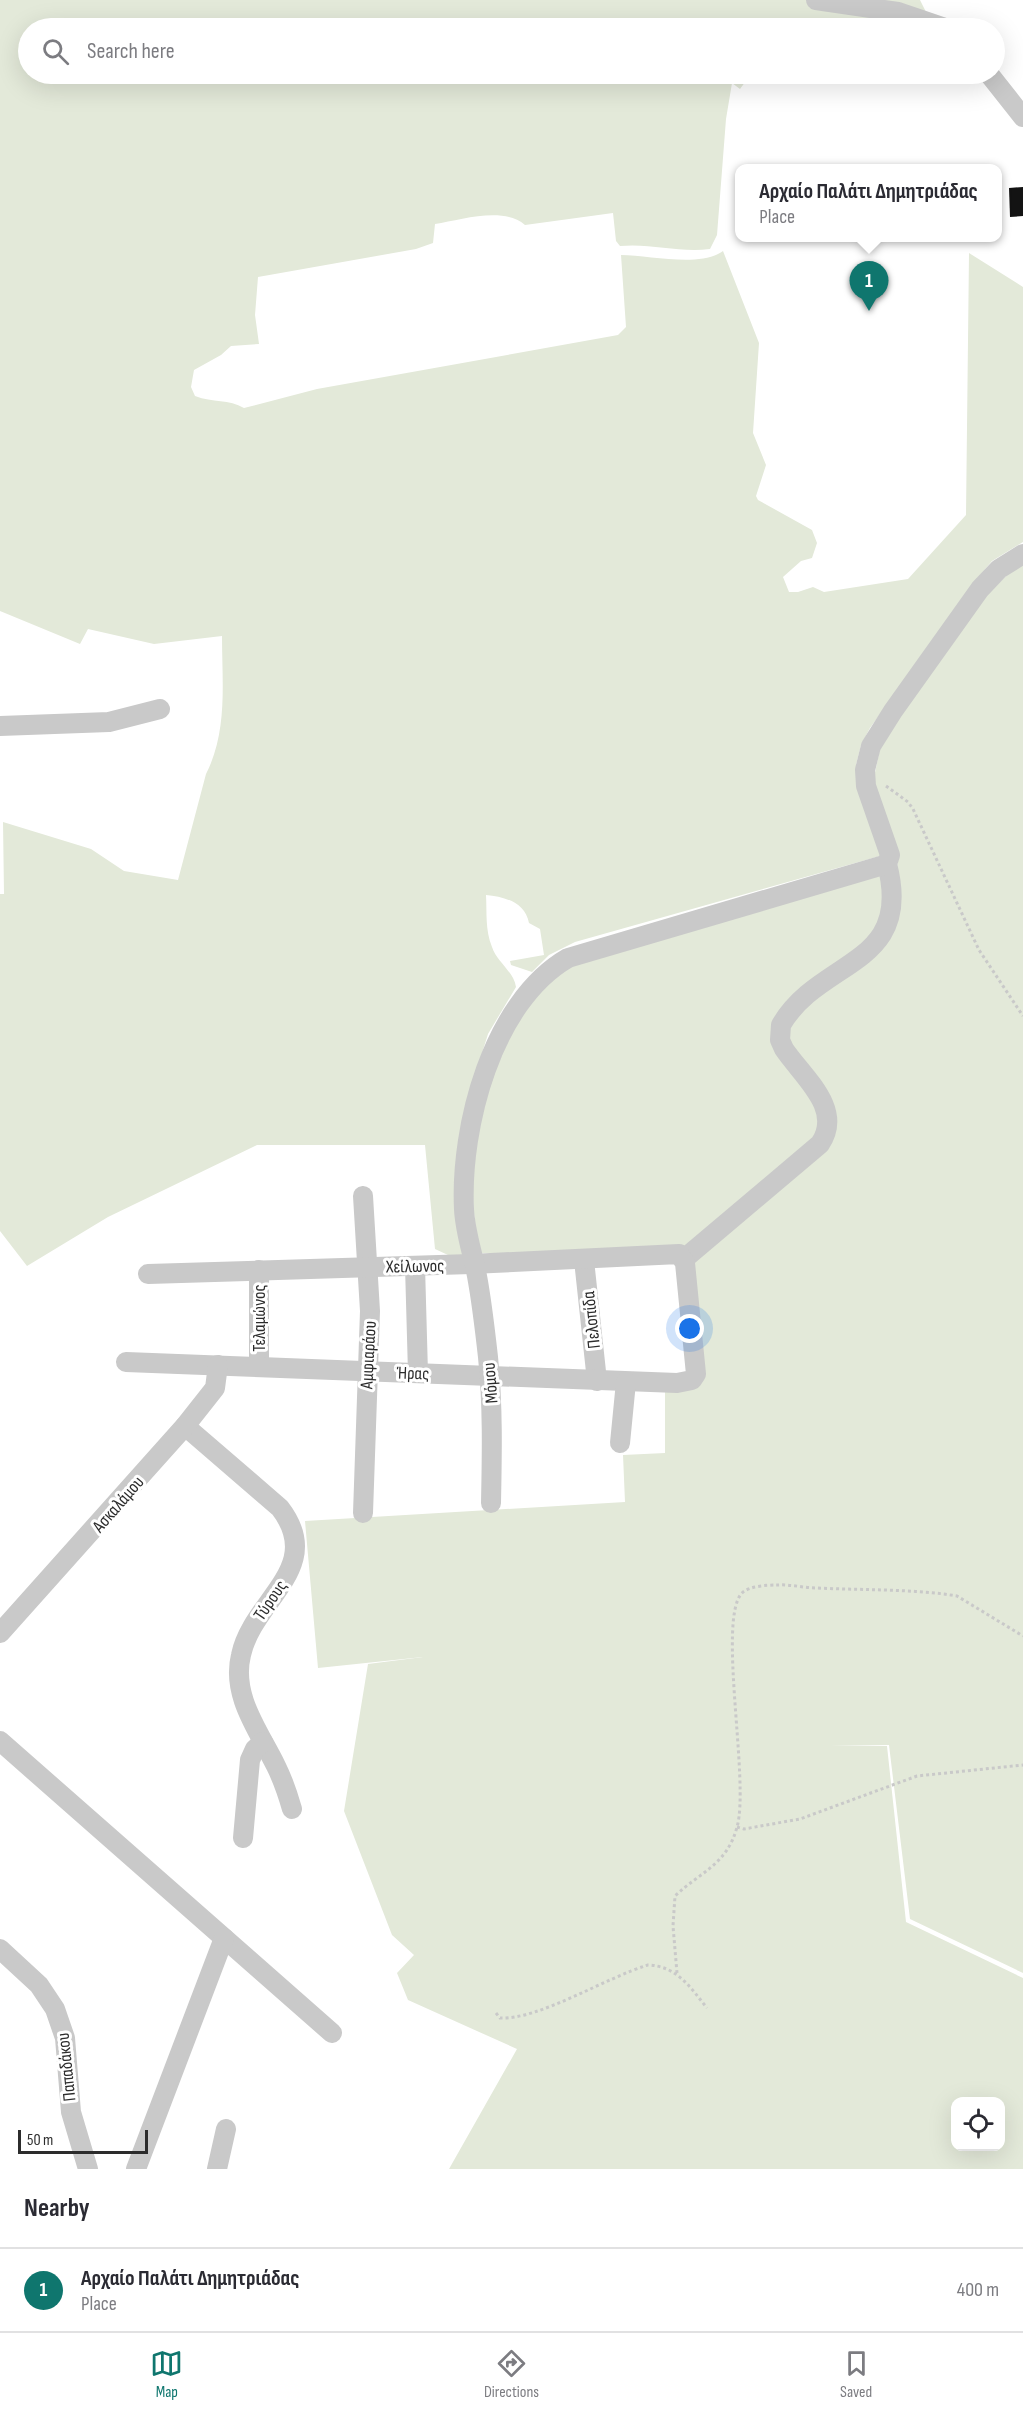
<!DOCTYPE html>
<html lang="en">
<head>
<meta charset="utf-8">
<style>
	:root { --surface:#fff; --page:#f2f2f3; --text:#2b2b33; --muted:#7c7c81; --line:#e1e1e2; --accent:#0f766e }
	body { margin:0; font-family:"Sofia Sans Condensed",sans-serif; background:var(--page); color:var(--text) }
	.controls { position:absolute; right:18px; bottom:18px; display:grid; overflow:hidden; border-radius:12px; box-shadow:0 6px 24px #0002 }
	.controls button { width:54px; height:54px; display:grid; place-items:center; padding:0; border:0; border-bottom:2px solid var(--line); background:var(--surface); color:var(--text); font:30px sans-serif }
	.scale { position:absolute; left:18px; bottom:15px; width:130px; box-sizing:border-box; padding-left:6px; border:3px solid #2c2c2c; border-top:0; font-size:16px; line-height:21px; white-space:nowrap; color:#2c2c2c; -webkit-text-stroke:4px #fff; paint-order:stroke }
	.you { position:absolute; left:690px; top:1329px; width:21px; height:21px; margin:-15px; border:4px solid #fff; border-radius:50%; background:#1a73e8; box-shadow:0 0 0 9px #1a73e833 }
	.badge { display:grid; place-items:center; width:39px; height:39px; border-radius:50%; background:var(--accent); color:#fff; font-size:20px; font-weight:700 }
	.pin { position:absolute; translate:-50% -50px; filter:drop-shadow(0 2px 3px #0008) }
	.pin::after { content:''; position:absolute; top:32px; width:21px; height:18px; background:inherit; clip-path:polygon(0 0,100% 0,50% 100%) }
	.popup { position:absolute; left:735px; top:164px; width:267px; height:78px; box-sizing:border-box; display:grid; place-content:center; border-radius:12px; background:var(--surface); filter:drop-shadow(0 2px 4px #0005); font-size:20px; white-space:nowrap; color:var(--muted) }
	.popup b { font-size:22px; color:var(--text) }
	.popup::after { content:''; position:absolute; left:50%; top:100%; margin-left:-12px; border:12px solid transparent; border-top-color:var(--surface) }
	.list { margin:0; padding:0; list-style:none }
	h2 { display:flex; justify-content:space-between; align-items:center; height:78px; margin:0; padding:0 24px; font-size:26px }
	h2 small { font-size:20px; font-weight:400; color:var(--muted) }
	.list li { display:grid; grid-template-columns:39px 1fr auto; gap:18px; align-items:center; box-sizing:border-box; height:84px; padding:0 24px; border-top:2px solid var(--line) }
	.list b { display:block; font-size:22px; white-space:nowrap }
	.list p { margin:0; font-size:20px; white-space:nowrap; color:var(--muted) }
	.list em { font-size:20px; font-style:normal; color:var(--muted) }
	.icon { flex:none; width:33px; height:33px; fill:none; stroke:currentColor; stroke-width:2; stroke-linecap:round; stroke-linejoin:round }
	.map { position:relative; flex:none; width:1023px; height:2169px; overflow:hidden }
	.search { position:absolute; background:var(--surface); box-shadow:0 6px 24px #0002; left:18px; right:18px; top:18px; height:66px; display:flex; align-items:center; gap:15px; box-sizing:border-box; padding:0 21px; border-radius:33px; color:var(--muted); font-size:22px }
	.sheet { height:162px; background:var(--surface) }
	nav { display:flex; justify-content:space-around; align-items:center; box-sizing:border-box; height:84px; border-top:2px solid var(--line); background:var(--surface); font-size:16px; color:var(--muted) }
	nav a { display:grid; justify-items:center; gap:3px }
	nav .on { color:var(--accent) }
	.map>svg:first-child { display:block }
</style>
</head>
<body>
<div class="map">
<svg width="1023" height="2169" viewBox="0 0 1023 2169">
	<rect width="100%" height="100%" fill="#fff"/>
	<g fill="#e3e9d9" fill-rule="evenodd">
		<path d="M0,0H920L928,16L954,28H794L785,26L783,28H28V74H751L740,89L732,83L726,119L717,235L710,249C679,253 651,243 620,246L616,241L613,213L525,225C503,206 461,220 435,224L433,243L416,249L258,277L255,315L259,344L231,346L221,355L194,370L191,387L195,396C213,403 229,399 244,408L317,389L618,335L626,327L621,255C649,255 700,268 723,251L759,343L753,433L766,465L756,496L758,500L812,530L817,543L812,558L801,561L783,577L789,592H798L813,587L824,592L908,579L966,515L969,253L1023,287V542L992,561L975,581L870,728L861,745L856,765L881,853L880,856L575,942L549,955L532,972L511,965L510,961L544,955L540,929L529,923C525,902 505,897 486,895C487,912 485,930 492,947C497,962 514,972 516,987L488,1034L467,1101L463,1255H448L435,1249L425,1145H257L108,1217L27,1266L0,1231V894H4L3,822L91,849L124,871L178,880L206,774C228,731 222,683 222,636L154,644L88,629L80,644L0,611Z"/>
		<path d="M1023,560V1973L910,1919L889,1745L830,1746H887L906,1922L1023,1978V2169H449L517,2049L408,2000L397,1973L414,1955L392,1935L344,1811L368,1664L423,1657L318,1668L305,1521L625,1502L623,1455L665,1453V1392L695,1389L692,1255L481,1253C465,1191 474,1127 496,1068C500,1056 504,1043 509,1033C522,1008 546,985 567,967L897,867L899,856L878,799L874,777L882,740L976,605ZM956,2102H1000V2146H956Z"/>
	</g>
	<polygon fill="#131313" points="1023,187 1023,216 1010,217 1009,188"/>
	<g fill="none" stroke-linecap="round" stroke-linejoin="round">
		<g stroke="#c9c9c9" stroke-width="3" stroke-dasharray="3 3" stroke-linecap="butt">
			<polyline points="886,786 908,802 913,809 979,950 1023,1016"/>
			<polyline points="737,1827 744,1829 800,1819 917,1776 1023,1765"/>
			<path d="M677,1973L673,1926L675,1896C700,1872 727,1865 737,1827C750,1783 717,1619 742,1593C749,1586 767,1585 777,1585C790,1584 804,1588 817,1588C860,1590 902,1589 944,1594L957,1596L1023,1636"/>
			<path d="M496,2013L500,2018C539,2020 607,1977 648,1965C677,1966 690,1987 707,2008"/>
		</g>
		<g stroke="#c9c9c9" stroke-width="20">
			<polyline points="816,0 898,12 945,28"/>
			<polyline points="989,74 1023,117"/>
			<polyline points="0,726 109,722 160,709"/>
			<polyline points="363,1196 370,1311 363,1513"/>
			<path d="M684,1259L820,1144C844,1109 803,1077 784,1049L780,1040L781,1025C820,958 914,967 887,864"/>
			<polyline points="584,1260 597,1381"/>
			<polyline points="415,1266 418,1373"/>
			<polyline points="259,1270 259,1367"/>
			<polyline points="126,1362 677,1383 692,1380 696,1374 685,1263 679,1254 471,1264 148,1274"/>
			<path d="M185,1426L280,1508C326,1568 253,1599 241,1655C231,1696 259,1731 276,1766C283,1780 288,1795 292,1809"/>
			<polyline points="620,1443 626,1382"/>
			<path d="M491,1503C492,1454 493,1406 488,1357C485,1330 482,1303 477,1276C473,1254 465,1232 464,1209C460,1127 492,1002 568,958L887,864L890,855L866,786L865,770L871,746L893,711L980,589L999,569L1023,554"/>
			<polyline points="0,1633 185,1426 215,1388 218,1365"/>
			<polyline points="0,1741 332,2033"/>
			<polyline points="243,1838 250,1760 255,1749 263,1742"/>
			<polyline points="0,1949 39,1985 55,2009 65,2038 71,2112 88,2169"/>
			<polyline points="136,2169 224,1938"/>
			<polyline points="217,2169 226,2129"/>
		</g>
	</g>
	<g text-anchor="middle" stroke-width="6" stroke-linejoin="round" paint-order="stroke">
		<g font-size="18" fill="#2c2c2c" stroke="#fff">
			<text transform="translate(415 1266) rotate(-1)" y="6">Χείλωνος</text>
			<text transform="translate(259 1318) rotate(-90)" y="6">Τελαμώνος</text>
			<text transform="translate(591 1320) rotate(-96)" y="6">Πελοπίδα</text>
			<text transform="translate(368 1355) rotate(-87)" y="6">Αμφιαράου</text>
			<text transform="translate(413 1373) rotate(2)" y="6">Ήρας</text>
			<text transform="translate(490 1383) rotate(-94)" y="6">Μόμου</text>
			<text transform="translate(118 1504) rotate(-49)" y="6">Ασκαλάμου</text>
			<text transform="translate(270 1600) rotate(-56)" y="6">Τύρους</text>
			<text transform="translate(66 2067) rotate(-96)" y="6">Παπαδάκου</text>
		</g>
	</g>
</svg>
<div class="controls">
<button><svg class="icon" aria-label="locate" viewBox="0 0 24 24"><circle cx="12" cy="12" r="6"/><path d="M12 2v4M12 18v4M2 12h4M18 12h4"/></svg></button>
</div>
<div class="scale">50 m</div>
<div class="you"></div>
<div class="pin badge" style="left:869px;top:311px">1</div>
<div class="popup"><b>Αρχαίο Παλάτι Δημητριάδας</b>Place</div>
<div class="search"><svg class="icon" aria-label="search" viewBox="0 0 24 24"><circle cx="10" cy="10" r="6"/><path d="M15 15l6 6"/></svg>Search here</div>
</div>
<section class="sheet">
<h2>Nearby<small></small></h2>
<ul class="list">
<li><span class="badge">1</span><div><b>Αρχαίο Παλάτι Δημητριάδας</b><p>Place</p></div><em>400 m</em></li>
</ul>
</section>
<nav>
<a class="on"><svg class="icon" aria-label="map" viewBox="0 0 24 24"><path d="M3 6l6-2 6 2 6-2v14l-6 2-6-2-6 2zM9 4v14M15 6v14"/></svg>Map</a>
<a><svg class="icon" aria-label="directions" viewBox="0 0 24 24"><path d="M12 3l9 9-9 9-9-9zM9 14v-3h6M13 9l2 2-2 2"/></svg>Directions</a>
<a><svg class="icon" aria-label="saved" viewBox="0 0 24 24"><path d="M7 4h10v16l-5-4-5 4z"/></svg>Saved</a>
</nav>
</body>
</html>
